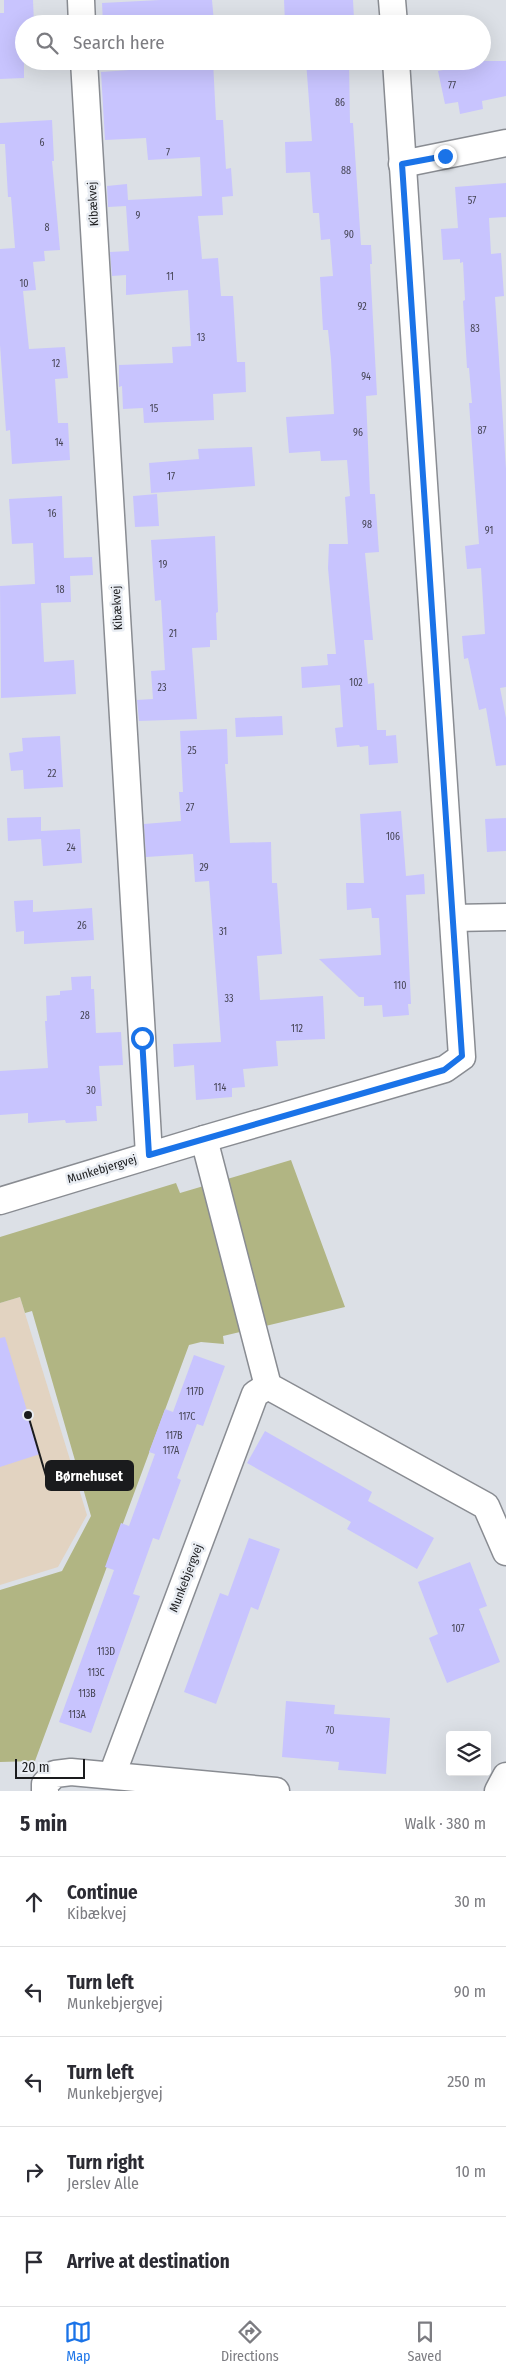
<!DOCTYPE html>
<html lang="en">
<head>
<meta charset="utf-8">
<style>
	:root { --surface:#fff; --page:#f2f2f3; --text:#2b2b33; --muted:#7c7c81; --line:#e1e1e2; --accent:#1a73e8 }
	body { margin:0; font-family:"Fira Sans Condensed",sans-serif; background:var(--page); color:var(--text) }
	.controls { position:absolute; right:15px; bottom:15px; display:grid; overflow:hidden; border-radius:5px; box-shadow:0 5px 20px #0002 }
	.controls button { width:45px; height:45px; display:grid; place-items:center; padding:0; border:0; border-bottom:1px solid var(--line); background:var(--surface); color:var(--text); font:25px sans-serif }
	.scale { position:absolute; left:15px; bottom:12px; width:70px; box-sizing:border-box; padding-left:5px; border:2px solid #1a1b1d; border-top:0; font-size:14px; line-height:18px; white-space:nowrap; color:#1a1b1d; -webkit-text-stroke:4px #e9edf3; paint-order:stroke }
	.stop { position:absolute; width:15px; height:15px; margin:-11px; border:4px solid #1a73e8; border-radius:50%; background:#fff }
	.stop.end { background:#1a73e8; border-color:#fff; box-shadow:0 1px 5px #0008 }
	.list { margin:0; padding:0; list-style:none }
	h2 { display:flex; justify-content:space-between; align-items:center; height:65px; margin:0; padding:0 20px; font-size:21px }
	h2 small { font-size:16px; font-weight:400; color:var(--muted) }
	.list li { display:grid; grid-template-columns:32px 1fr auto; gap:15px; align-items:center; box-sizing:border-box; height:90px; padding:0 20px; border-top:1px solid var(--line) }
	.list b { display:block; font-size:19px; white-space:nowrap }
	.list p { margin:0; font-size:16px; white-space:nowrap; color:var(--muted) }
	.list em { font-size:16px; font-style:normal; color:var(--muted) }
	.icon { flex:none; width:28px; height:28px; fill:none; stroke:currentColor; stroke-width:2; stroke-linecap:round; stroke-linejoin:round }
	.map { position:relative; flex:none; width:506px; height:1791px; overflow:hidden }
	.search { position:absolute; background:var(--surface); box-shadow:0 5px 20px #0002; left:15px; right:15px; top:15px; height:55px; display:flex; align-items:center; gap:12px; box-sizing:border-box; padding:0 18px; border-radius:28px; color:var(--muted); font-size:19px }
	.sheet { height:515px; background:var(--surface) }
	nav { display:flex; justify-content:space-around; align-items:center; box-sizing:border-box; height:70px; border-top:1px solid var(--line); background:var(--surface); font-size:14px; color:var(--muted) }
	nav a { display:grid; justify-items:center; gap:2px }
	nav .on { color:var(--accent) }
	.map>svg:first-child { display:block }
</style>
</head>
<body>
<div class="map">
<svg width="506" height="1791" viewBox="0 0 506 1791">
	<rect width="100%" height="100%" fill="#dce0e6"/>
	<polygon fill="#e2d3c1" points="20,1297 87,1515 58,1567 0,1585 0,1303"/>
	<polygon fill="#b1b583" points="291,1160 345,1307 223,1336 224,1344 201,1342 189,1345 35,1761 0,1762 0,1590 62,1571 91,1516 32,1311 25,1313 20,1297 0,1303 0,1237 176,1183 180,1193"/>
	<g fill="#c8c4fe">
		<polygon points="4,0 33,0 34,24 24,24 24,78 0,79 0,13 4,13"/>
		<polygon points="160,0 212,0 214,22 103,24 102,3"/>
		<polygon points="284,0 353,0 354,19 313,21 313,24 285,24"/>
		<polygon points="158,61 213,61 216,120 223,120 226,169 231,168 233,196 222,197 223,215 198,216 202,259 218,258 221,296 233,296 237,362 245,362 246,392 213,394 214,420 144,423 143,408 123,409 122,386 119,387 119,365 173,363 172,347 191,346 188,290 126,295 126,275 112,276 110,252 129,251 126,206 108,207 107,186 127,184 128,200 202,196 200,157 148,160 146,138 105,140 101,72 158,68"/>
		<polygon points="306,61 349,61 350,123 353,123 361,245 371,245 372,264 370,264 377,395 366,396 370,494 375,494 379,552 365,553 373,640 364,640 368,684 374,683 377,730 386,730 386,736 396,735 398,763 369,765 368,746 360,747 359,745 337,747 335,728 343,727 340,685 302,688 301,667 328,665 327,654 336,654 328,568 329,544 348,544 345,497 350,496 347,460 321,461 320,451 289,453 286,417 334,414 331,359 328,330 323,330 320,277 333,276 330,239 321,240 319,213 313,213 310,172 286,173 285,142 312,141"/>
		<polygon points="474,61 506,61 506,96 482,101 483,109 460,114 458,102 445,104 438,71 474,64"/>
		<polygon points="52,120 54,161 52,161 60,250 44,251 45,261 33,262 36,290 23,291 29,349 65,347 68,378 55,379 58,423 68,423 70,460 12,464 10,430 6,431 0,345 0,249 15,248 11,197 8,197 5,144 0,144 0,123"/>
		<polygon points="506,183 506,217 489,218 491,254 501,253 504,296 495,297 506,469 506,687 500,688 506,718 506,765 496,766 486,708 479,710 468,658 464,659 462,636 485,634 481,568 467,569 465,546 479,544 469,403 472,403 469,368 467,368 463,301 465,300 463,262 460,263 460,259 443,260 441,229 458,228 455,187"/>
		<polygon points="252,447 255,486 151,493 149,463 199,459 198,449"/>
		<polygon points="157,494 159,526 135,527 133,496"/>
		<polygon points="62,496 64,558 92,557 93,575 70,576 71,602 41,603 44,662 74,660 76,694 1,698 0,586 35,584 33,543 12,544 9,499"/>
		<polygon points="215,536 218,612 216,613 217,640 210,640 210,647 192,648 197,719 139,721 137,700 153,699 151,671 165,670 161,600 155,601 151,540"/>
		<polygon points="282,716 283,735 236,737 235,718"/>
		<polygon points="227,729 228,764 225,764 230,843 271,842 272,883 277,883 282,954 257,956 260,1000 323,996 325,1039 276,1041 278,1066 243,1069 245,1087 232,1088 232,1097 196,1100 194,1065 174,1067 173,1044 221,1042 209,881 195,882 193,854 146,857 144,824 181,821 179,792 183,792 180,731"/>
		<polygon points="60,736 63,787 24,789 23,770 11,771 9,753 23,751 22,738"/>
		<polygon points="401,811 406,876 424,874 425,894 406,895 411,1004 408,1004 409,1015 383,1017 382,1005 364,1006 364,997 359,997 319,959 381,955 379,918 372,918 371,908 347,910 346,883 364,883 360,814"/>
		<polygon points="41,817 41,831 80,829 82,863 43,866 41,839 8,841 7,818"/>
		<polygon points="506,818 506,851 487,852 485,819"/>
		<polygon points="33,900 33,912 92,908 94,940 24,944 24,931 16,932 14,901"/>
		<polygon points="91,976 91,989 94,989 96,1033 121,1032 123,1065 99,1066 102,1106 96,1106 97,1121 66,1123 65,1120 28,1123 28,1113 0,1115 0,1071 48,1068 45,1021 47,1021 46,996 60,995 60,991 72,990 71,977"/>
		<polygon points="5,1337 40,1454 0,1467 0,1338"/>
		<polygon points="194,1355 225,1366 203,1426 197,1424 177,1478 181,1480 159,1540 153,1538 133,1594 140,1596 91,1733 59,1722 114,1570 105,1567 121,1523 129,1526 155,1454 149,1452 165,1409 173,1412"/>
		<polygon points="265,1431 372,1492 368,1501 434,1538 417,1569 347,1529 351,1522 247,1463"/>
		<polygon points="249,1538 280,1549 258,1610 251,1607 216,1704 184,1692 220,1593 228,1596"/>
		<polygon points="470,1562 487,1606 479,1609 500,1662 447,1683 429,1638 438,1634 418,1582"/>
		<polygon points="286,1701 335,1705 334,1714 390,1718 386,1774 338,1770 339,1762 282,1757"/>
	</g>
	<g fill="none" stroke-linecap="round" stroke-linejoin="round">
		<g stroke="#898c92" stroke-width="29">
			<g id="minor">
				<polyline points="81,0 82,24"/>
				<polyline points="392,0 394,24"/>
				<polyline points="84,61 149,1155"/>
				<polyline points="402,164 506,143"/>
				<polyline points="453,918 506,917"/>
				<polyline points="204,1139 268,1386 486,1506 506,1552"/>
				<polyline points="0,1201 204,1139 445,1069 462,1057 396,61"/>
				<polyline points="112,1775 255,1394 268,1386"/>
				<polyline points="45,1791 45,1784 55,1774 71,1772 276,1791"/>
				<polyline points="498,1791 506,1776"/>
			</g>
		</g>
		<use href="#minor" stroke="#fff" stroke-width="26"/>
	</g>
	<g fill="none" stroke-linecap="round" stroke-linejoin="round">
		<polyline stroke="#1a73e8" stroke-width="6" points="142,1038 149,1155 444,1070 462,1056 402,164 445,156"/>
	</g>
	<g text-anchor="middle" stroke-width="5" stroke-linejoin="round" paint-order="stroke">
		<g font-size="10" fill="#464555">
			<text x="452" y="89">77</text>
			<text x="340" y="106">86</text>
			<text x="42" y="146">6</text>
			<text x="168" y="156">7</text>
			<text x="346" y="174">88</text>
			<text x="472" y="204">57</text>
			<text x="138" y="219">9</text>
			<text x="47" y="231">8</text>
			<text x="349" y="238">90</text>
			<text x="170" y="280">11</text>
			<text x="24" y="287">10</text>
			<text x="362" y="310">92</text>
			<text x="475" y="332">83</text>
			<text x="201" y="341">13</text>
			<text x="56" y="367">12</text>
			<text x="366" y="380">94</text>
			<text x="154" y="412">15</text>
			<text x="482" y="434">87</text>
			<text x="358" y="436">96</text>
			<text x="59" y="446">14</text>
			<text x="171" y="480">17</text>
			<text x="52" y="517">16</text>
			<text x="367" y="528">98</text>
			<text x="489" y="534">91</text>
			<text x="163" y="568">19</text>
			<text x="60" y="593">18</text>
			<text x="173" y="637">21</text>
			<text x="356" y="686">102</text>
			<text x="162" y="691">23</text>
			<text x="192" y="754">25</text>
			<text x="52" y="777">22</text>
			<text x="190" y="811">27</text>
			<text x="393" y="840">106</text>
			<text x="71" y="851">24</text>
			<text x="204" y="871">29</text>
			<text x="82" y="929">26</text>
			<text x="223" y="935">31</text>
			<text x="400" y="989">110</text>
			<text x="229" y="1002">33</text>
			<text x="85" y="1019">28</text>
			<text x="297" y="1032">112</text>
			<text x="220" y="1091">114</text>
			<text x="91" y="1094">30</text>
			<text x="195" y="1395">117D</text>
			<text x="187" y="1420">117C</text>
			<text x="174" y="1439">117B</text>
			<text x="171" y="1454">117A</text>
			<text x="458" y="1632">107</text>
			<text x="106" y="1655">113D</text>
			<text x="96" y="1676">113C</text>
			<text x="87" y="1697">113B</text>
			<text x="77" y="1718">113A</text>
			<text x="330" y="1734">70</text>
		</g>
		<g font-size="12" fill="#1a1b1d" stroke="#e9edf3">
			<text transform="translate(93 204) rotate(-93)" y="4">Kibækvej</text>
			<text transform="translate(117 608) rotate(-93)" y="4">Kibækvej</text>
			<text transform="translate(102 1169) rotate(-17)" y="4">Munkebjergvej</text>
			<text transform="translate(186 1578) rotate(-69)" y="4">Munkebjergvej</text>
		</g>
	</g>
	<path fill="none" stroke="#1a1b1d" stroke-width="2" d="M28 1415L46 1476"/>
	<circle fill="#1a1b1d" stroke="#e9edf3" stroke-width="2" cx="28" cy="1415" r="5"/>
	<rect fill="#1a1b1d" stroke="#1a1b1d" stroke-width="2" x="46" y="1461" width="87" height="29" rx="5"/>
	<g font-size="14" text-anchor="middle" font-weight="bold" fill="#fff">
		<text x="89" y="1481">Børnehuset</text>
	</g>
</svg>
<div class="controls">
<button><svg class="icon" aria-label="layers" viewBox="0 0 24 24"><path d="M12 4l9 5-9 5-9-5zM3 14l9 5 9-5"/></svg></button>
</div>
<div class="scale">20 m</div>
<div class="stop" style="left:142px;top:1038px"></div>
<div class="stop end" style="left:445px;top:156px"></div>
<div class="search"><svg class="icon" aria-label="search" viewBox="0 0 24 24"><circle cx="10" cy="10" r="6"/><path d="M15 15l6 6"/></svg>Search here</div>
</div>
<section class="sheet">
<h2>5 min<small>Walk · 380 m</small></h2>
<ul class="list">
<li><svg class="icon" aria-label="ahead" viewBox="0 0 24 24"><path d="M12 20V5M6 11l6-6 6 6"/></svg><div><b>Continue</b><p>Kibækvej</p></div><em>30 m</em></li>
<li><svg class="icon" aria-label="left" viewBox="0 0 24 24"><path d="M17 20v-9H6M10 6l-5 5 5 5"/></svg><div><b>Turn left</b><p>Munkebjergvej</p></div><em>90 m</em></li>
<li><svg class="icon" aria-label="left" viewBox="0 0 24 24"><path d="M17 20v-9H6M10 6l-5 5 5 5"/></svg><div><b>Turn left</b><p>Munkebjergvej</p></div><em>250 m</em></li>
<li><svg class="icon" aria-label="right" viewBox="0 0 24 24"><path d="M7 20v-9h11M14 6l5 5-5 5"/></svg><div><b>Turn right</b><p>Jerslev Alle</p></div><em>10 m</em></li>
<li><svg class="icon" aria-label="arrive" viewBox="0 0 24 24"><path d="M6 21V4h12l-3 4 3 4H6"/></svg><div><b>Arrive at destination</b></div></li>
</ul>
</section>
<nav>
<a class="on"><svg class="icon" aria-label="map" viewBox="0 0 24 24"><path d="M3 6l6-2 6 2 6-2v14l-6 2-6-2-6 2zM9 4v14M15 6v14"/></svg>Map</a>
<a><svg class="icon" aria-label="directions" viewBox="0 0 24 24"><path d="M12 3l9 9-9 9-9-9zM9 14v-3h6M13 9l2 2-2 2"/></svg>Directions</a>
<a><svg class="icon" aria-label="saved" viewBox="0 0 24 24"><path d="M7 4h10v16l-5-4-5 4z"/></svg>Saved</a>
</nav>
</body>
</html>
